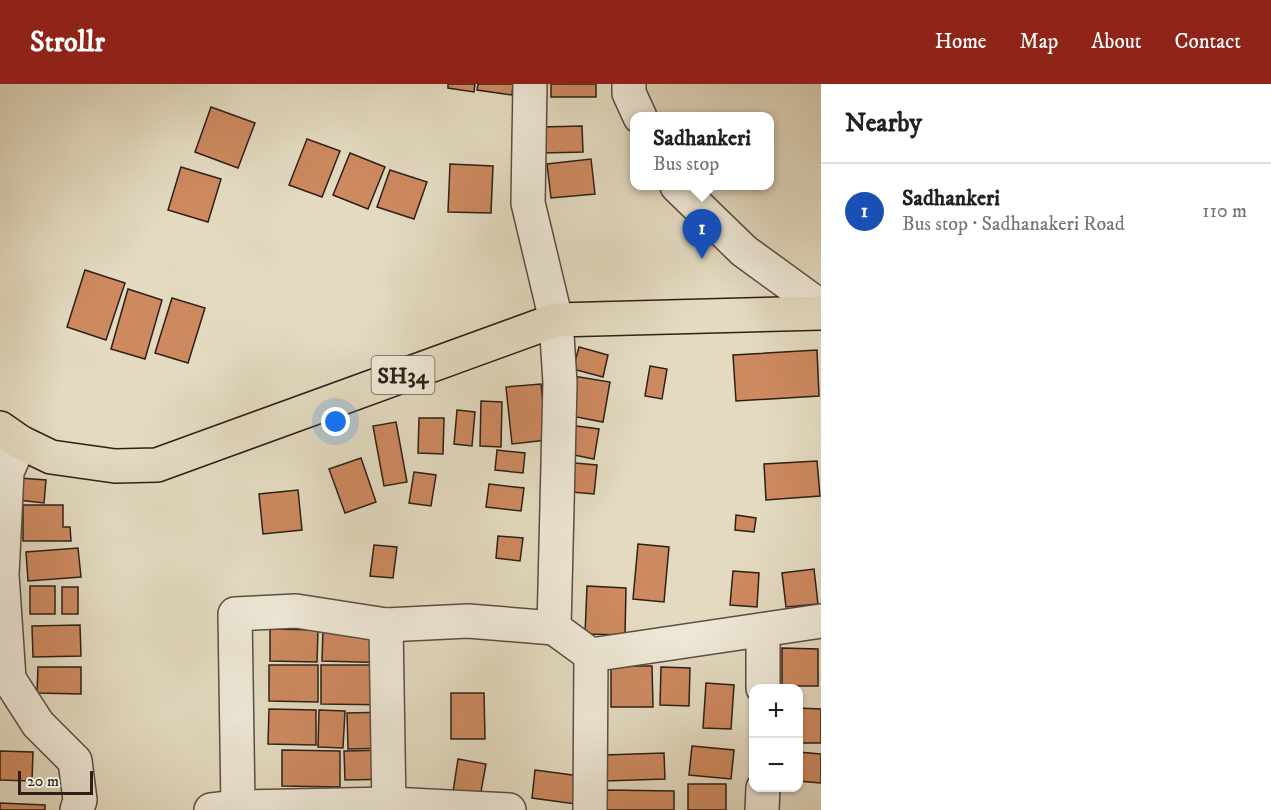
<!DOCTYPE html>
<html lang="en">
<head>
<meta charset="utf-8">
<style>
	:root { --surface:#fff; --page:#f6f6f6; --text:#222; --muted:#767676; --line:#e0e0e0; --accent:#8f2418 }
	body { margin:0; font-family:"IM FELL DW Pica",serif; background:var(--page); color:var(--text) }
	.controls { position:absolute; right:18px; bottom:18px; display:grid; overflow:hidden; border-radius:12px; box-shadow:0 2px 4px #0004 }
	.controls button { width:54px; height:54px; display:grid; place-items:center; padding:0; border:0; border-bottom:2px solid var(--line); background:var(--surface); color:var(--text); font:30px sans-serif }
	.scale { position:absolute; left:18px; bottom:15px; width:75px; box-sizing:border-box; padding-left:6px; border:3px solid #2e2018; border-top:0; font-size:16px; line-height:21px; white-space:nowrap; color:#2e2018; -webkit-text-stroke:4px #ede7d6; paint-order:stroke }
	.you { position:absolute; left:336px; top:338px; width:21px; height:21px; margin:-15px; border:4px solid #fff; border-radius:50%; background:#1a73e8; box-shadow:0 0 0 9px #1a73e833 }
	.badge { display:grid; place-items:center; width:39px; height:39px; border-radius:50%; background:var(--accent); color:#fff; font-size:20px; font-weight:700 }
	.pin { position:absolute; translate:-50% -50px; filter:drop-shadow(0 2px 3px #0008) }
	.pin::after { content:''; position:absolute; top:32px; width:21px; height:18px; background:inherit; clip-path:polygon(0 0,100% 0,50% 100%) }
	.popup { position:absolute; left:630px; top:28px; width:144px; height:78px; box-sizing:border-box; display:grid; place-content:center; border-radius:12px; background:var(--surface); filter:drop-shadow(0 2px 4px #0005); font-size:20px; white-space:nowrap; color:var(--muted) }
	.popup b { font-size:22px; color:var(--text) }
	.popup::after { content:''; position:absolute; left:50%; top:100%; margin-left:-12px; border:12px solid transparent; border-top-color:var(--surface) }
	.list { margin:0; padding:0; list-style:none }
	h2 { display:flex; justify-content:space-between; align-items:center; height:78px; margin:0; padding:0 24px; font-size:26px }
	h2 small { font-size:20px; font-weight:400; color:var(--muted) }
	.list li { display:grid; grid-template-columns:39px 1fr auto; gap:18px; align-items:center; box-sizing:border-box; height:96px; padding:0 24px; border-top:2px solid var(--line) }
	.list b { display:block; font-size:22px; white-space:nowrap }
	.list p { margin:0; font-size:20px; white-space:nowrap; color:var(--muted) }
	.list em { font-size:20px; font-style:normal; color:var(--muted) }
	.map { position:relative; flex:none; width:821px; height:726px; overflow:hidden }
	header { display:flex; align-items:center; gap:36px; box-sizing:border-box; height:84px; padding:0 30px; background:var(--accent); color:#fff }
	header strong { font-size:28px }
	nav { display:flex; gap:33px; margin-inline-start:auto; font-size:21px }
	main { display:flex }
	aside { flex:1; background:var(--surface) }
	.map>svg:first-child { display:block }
</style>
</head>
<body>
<header>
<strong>Strollr</strong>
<nav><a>Home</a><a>Map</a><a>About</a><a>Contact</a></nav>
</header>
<main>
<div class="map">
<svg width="821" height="726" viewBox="0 0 821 726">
	<rect width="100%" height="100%" fill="#e3dac0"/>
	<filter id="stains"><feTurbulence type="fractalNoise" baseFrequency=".00333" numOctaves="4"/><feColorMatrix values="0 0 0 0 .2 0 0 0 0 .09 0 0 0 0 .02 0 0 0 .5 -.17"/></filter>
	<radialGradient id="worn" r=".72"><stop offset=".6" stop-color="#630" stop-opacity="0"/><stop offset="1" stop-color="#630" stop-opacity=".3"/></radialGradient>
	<g fill="#cd8960" stroke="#2e2018" stroke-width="1.5">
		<polygon points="448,0 475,0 474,8 448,4"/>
		<polygon points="478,0 513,0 512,11 477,6"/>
		<rect x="551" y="0" width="45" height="13"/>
		<polygon points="211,23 255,39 238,84 195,68"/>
		<polygon points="582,42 583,68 542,69 541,43"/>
		<polygon points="307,55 340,67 322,113 289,101"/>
		<polygon points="350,69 385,83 368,125 333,111"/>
		<polygon points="591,75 595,110 551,114 547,80"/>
		<polygon points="450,80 493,82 491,129 448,128"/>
		<polygon points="181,83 221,95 208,138 168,126"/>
		<polygon points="390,86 427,98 414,135 377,123"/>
		<polygon points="85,186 125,199 106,256 67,243"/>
		<polygon points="128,205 162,216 145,275 111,265"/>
		<polygon points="172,214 205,224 188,279 155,269"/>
		<polygon points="579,263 608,271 603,293 573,285"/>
		<polygon points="817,266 819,312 736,317 733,271"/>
		<polygon points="650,282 667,285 662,315 645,312"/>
		<polygon points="573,292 610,298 603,338 566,331"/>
		<polygon points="541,300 547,356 512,360 506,303"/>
		<polygon points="481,317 502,318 501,363 480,362"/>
		<polygon points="457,326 475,328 472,362 454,360"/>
		<polygon points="419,334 444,334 443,370 418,369"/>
		<polygon points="396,338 407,398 384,402 373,342"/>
		<polygon points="569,341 599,345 594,375 564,369"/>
		<polygon points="497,366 525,369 523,389 495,386"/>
		<polygon points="361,374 376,418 345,429 329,385"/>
		<polygon points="817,377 820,412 766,416 764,380"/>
		<polygon points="563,378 597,381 594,410 560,407"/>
		<polygon points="414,388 436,391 431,422 409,419"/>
		<polygon points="20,394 46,396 44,419 18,416"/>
		<polygon points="489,400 524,404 521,427 486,423"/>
		<polygon points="298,406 302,446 263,450 259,410"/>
		<polygon points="23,421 63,421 63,443 70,443 71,457 23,457"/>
		<polygon points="736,431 756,434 754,448 735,446"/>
		<polygon points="498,452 523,454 520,477 496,474"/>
		<polygon points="638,460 669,463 664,518 633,515"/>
		<polygon points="374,461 397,463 393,494 370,492"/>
		<polygon points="78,464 81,493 28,497 26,468"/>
		<polygon points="814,485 818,520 786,523 782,489"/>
		<polygon points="733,487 759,489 757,523 730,521"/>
		<rect x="30" y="502" width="25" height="28"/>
		<polygon points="587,502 626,504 625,551 585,550"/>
		<rect x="62" y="503" width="16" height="27"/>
		<polygon points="80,541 81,572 33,573 32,542"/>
		<polygon points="270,545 318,546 317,578 270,577"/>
		<polygon points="323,545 395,547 394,579 322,577"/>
		<polygon points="782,564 818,565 818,602 782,602"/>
		<polygon points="269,581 318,581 318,618 269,617"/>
		<polygon points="321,581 396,581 395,621 321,620"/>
		<polygon points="611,582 652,582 653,623 611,623"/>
		<polygon points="38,583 81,583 81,610 37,609"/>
		<polygon points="661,583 690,584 689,622 660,621"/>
		<polygon points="706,599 734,601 731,645 703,644"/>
		<polygon points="451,609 484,609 485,655 451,655"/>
		<polygon points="798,624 821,625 821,659 798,659"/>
		<polygon points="269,625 316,626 316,661 268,660"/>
		<polygon points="319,626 345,627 343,664 318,663"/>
		<polygon points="391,628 392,664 348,665 347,629"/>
		<polygon points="692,662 734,666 731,695 689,691"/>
		<polygon points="282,666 340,667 340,703 282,702"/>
		<polygon points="394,666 395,695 345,696 344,667"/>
		<polygon points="0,667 33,668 32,697 0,696"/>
		<polygon points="798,668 821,670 821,699 798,697"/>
		<polygon points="664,669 665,695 605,697 604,671"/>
		<polygon points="458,675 486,680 480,713 453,708"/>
		<polygon points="535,686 587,693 583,721 532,714"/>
		<rect x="688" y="700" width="38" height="26"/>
		<polygon points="607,706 674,707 674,726 607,726"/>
		<polygon points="0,719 45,721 45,726 0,726"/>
	</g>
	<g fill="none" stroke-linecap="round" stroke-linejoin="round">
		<g stroke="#5b4e42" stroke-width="36">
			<g id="minor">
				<polyline points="530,0 528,119 556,236 560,299 554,544 591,571"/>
				<polyline points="629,0 629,9 640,33"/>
				<polyline points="677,102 744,167 821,223"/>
				<polyline points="20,358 7,388 2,491 9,595 38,640 75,677 80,716 77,726"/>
				<polyline points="386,541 389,726"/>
				<polyline points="763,604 763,546"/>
				<polyline points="238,723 235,530 296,527 386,541 468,537 554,544"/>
				<polyline points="211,726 238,723 390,720 509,726"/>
				<polyline points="590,726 591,571 821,537"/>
				<polyline points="762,726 763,704"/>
			</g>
		</g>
		<g stroke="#2e2018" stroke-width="36">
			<polyline id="major" points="0,344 20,358 51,373 115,382 157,381 556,236 821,229"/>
		</g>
		<use href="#minor" stroke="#ede7d6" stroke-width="33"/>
		<use href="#major" stroke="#e3dac0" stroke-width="33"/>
	</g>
	<g text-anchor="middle" stroke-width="4.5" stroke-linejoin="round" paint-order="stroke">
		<rect fill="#ede7d6" stroke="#675c51" stroke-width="1.5" x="371.5" y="272" width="63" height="38" rx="4.5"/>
		<g font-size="22" font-weight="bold" fill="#2e2018">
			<text x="403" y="299">SH34</text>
		</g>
	</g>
	<rect width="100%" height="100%" filter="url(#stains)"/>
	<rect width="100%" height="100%" fill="url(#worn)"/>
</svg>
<div class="controls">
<button>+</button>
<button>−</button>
</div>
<div class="scale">20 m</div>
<div class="you"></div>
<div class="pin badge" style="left:702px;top:175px;background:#1a4fb4">1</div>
<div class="popup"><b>Sadhankeri</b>Bus stop</div>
</div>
<aside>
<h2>Nearby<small></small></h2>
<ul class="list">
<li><span class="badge" style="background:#1a4fb4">1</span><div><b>Sadhankeri</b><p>Bus stop · Sadhanakeri Road</p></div><em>110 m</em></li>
</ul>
</aside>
</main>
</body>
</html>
